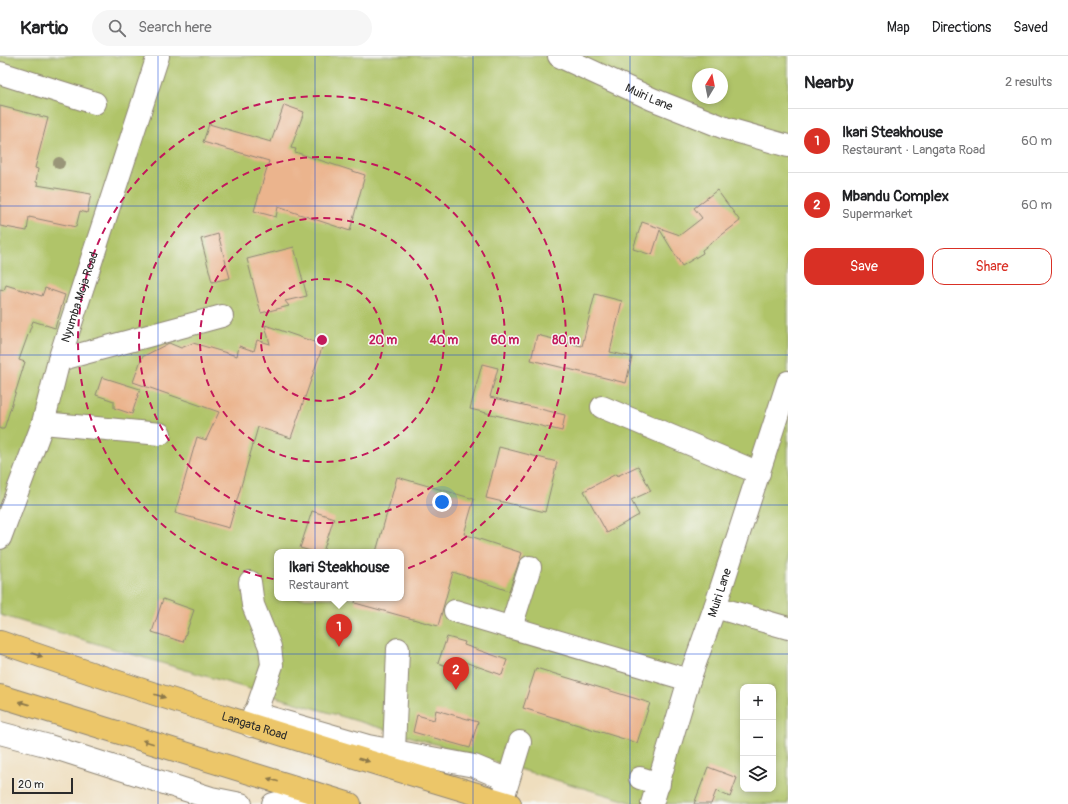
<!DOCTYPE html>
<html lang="en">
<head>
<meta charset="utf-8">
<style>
	:root { --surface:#fff; --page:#f6f6f6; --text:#202124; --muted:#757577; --line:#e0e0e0; --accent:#d93025 }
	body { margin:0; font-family:Pangolin,sans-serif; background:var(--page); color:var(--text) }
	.controls { position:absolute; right:12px; bottom:12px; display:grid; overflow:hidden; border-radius:8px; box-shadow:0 2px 6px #0003 }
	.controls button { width:36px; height:36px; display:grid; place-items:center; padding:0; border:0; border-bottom:1px solid var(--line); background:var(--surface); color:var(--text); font:20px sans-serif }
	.compass { position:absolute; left:692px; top:12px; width:36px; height:36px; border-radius:50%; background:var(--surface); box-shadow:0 2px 6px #0003; rotate:10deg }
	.scale { position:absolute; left:12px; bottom:10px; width:61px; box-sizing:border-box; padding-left:4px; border:2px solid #2b2b2b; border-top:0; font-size:11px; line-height:14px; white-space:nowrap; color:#2b2b2b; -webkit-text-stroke:3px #f6f6f2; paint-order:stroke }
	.you { position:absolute; left:442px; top:446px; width:14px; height:14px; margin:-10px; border:3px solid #fff; border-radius:50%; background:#1a73e8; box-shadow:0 0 0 6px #1a73e833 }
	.badge { display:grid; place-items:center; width:26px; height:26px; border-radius:50%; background:var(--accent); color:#fff; font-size:13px; font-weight:700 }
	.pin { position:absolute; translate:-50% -33px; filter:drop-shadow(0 1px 2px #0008) }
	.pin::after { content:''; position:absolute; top:21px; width:14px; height:12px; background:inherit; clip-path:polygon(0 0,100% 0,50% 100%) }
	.popup { position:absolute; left:274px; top:493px; width:130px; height:52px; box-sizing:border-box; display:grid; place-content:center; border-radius:8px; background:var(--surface); filter:drop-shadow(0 1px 3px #0005); font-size:13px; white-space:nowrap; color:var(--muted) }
	.popup b { font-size:15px; color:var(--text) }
	.popup::after { content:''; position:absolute; left:50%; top:100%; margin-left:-8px; border:8px solid transparent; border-top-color:var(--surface) }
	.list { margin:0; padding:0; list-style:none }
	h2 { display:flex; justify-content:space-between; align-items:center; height:52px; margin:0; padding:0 16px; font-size:17px }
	h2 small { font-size:13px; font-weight:400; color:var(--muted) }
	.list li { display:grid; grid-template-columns:26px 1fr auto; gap:12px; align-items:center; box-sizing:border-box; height:64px; padding:0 16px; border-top:1px solid var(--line) }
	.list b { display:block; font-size:15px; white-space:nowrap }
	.list p { margin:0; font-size:13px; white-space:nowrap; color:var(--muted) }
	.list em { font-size:13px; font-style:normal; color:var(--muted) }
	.actions { display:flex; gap:8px; padding:12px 16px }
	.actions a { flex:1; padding:9px 0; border:1px solid var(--accent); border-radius:12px; text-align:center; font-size:14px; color:var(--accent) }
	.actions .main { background:var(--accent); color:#fff }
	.icon { flex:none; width:22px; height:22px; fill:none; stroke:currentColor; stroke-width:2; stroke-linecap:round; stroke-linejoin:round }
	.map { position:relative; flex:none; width:788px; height:748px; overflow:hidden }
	header { display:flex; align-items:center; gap:24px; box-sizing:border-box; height:56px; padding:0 20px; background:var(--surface); border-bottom:1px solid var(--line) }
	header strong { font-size:19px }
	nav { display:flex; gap:22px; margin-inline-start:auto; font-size:14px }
	.search { width:280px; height:36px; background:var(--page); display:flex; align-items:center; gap:10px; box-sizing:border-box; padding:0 14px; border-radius:22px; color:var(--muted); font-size:15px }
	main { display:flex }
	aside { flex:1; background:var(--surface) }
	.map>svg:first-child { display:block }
</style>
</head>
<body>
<header>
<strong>Kartio</strong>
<div class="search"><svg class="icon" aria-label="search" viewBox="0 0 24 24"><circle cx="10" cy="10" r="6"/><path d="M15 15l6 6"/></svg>Search here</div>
<nav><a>Map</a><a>Directions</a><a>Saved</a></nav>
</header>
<main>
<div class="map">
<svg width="788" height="748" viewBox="0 0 788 748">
	<rect width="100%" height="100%" fill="#f6f6f2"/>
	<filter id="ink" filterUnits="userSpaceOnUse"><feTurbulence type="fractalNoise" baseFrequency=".025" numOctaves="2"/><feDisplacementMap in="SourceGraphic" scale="8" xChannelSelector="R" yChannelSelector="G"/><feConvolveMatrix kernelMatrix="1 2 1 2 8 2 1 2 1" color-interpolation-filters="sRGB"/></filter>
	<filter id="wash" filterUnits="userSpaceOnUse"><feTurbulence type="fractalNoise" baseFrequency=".012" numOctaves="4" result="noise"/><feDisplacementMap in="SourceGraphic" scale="16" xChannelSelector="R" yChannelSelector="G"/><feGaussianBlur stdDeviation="0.9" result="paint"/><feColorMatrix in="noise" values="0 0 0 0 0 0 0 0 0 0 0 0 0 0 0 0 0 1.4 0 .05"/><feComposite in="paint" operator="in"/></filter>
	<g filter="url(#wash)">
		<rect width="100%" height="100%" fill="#efdebe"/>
		<path fill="#b0c469" stroke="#6e784a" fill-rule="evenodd" d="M0,0H788V748H637L0,559ZM698,18H722V42H698ZM277,496H401V542H277ZM743,631H773V733H743Z"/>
		<g id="blocks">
			<g fill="#ebb48d">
				<polygon points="284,49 304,56 291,92 296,93 295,96 365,119 350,175 278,151 276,161 254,155 269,105 203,86 209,68 271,86"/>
				<polygon points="0,50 48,62 35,112 38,113 36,126 38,127 37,129 91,138 87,157 80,155 76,171 29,161 27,175 0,170"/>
				<polygon points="717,134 740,165 702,194 703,197 682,210 660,174 652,199 633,193 642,166 680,179 702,162 694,152"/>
				<polygon points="218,178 230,222 212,226 201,183"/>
				<polygon points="294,191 307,240 285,245 289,250 261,257 247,203"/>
				<polygon points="6,229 42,240 45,232 65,239 55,272 33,265 19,304 25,306 4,373 0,373 0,233 4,234"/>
				<polygon points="595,238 622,245 610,296 632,301 626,327 531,304 537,279 582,290"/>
				<polygon points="265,269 323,289 291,382 258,371 229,472 175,457 197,381 206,384 219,356 133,326 142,301 169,287 181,292 193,287 237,300 239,290 254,295 257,284 270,288"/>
				<polygon points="482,308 498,312 490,341 565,359 562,375 470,353"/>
				<polygon points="102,321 140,333 132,358 114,352 114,345 96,339"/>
				<polygon points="499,391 557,406 545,456 486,442"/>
				<polygon points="638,410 651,435 631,444 639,459 607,477 584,435 616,418 617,420"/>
				<polygon points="397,421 474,443 464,478 522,497 509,535 453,516 438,570 355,547 356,542 401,542 401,496 376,496"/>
				<polygon points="312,455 334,462 323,496 314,496 300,492"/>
				<polygon points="163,543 194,554 183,586 152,576"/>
				<polygon points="447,581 465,586 464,589 507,604 502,619 459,604 456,613 438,607"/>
				<polygon points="536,612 650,647 637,687 523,652"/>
				<polygon points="436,654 478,666 470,692 413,676 417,659 434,664"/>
				<polygon points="708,711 737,722 730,741 716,735 711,748 694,748"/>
			</g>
		</g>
	</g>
	<g filter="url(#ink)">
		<use href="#blocks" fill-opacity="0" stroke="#8d8474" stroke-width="1"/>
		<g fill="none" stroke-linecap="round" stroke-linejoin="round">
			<g stroke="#8d8474" stroke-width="24">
				<g id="minor">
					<path id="s1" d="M559,0L652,43L725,72L788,90"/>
					<polyline points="0,17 95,47"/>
					<polyline points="59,304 222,260"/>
					<polyline points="602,351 759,417"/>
					<polyline points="43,367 160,378"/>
					<path id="s2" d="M0,482L43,367L59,304L158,0"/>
					<polyline points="250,526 253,549 270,591 272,609 251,670"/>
					<polyline points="715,551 788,572"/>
					<polyline points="455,555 689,624"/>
					<polyline points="511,571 530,511"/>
					<polyline points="254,657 368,690 474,710 508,724"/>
					<polyline points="0,677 49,690 211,742 241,748"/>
					<polyline points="394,695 398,593"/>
					<polyline points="640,722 659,728"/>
					<polyline points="504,739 520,686"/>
					<polyline points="273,748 314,737"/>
					<path id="s3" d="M652,748L689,624L715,551L788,326"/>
				</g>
			</g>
			<g stroke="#8d8474" stroke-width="24">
				<g id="major">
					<path id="s4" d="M0,586C169,645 339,697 510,748"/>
					<polyline points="0,640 350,748"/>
				</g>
			</g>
			<use href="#minor" stroke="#fff" stroke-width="22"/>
			<use href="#major" stroke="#ecc669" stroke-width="22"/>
		</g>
		<circle fill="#999578" cx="59" cy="107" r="6"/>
		<defs><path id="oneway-solid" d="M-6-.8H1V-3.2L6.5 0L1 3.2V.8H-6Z"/></defs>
		<g fill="#8c784a">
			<use href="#oneway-solid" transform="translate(37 599) rotate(19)"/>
			<use href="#oneway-solid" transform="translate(160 640) rotate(18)"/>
			<use href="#oneway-solid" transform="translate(24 647) rotate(-163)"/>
			<use href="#oneway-solid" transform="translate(148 686) rotate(-163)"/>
			<use href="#oneway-solid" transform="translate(364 704) rotate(17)"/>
			<use href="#oneway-solid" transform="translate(273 724) rotate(-163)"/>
		</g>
	</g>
	<path fill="none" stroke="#1d4ed8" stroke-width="1" stroke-opacity="0.55" d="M158,0V748M315,0V748M473,0V748M630,0V748M0,150H788M0,299H788M0,449H788M0,598H788"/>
	<g fill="none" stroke="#c2185b" stroke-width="2" stroke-dasharray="7 5">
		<circle cx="322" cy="284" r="61"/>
		<circle cx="322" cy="284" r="122"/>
		<circle cx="322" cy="284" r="183"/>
		<circle cx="322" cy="284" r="244"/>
	</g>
	<g text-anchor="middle" stroke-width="3" stroke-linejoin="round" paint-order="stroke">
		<g font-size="12" fill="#2b2b2b" stroke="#f6f6f2">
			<text dy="4" stroke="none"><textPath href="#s1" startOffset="99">Muiri Lane</textPath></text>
			<text dy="4" stroke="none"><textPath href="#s2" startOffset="254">Nyumba Moja Road</textPath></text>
			<text dy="4" stroke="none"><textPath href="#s3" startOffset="222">Muiri Lane</textPath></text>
			<text dy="4" stroke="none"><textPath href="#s4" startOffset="268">Langata Road</textPath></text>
		</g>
	</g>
	<circle cx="322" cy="284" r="6" fill="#c2185b" stroke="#f6f6f2" stroke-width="2"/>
	<g font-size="12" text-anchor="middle" font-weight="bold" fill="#c2185b" stroke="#f6f6f2" stroke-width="3" stroke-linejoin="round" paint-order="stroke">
		<text x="383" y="288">20 m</text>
		<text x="444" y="288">40 m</text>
		<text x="505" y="288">60 m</text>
		<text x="566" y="288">80 m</text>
	</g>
</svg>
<div class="controls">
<button>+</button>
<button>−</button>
<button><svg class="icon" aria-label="layers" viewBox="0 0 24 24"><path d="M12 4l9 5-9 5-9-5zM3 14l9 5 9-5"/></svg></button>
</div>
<svg class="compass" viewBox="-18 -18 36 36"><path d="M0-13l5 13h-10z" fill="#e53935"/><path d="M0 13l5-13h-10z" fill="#757577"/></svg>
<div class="scale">20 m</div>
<div class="you"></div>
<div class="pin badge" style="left:339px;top:591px">1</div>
<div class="popup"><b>Ikari Steakhouse</b>Restaurant</div>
<div class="pin badge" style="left:456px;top:634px">2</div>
</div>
<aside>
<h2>Nearby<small>2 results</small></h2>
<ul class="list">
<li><span class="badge">1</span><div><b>Ikari Steakhouse</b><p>Restaurant · Langata Road</p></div><em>60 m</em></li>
<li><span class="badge">2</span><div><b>Mbandu Complex</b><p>Supermarket</p></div><em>60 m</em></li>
</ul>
<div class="actions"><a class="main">Save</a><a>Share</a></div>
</aside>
</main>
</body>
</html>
